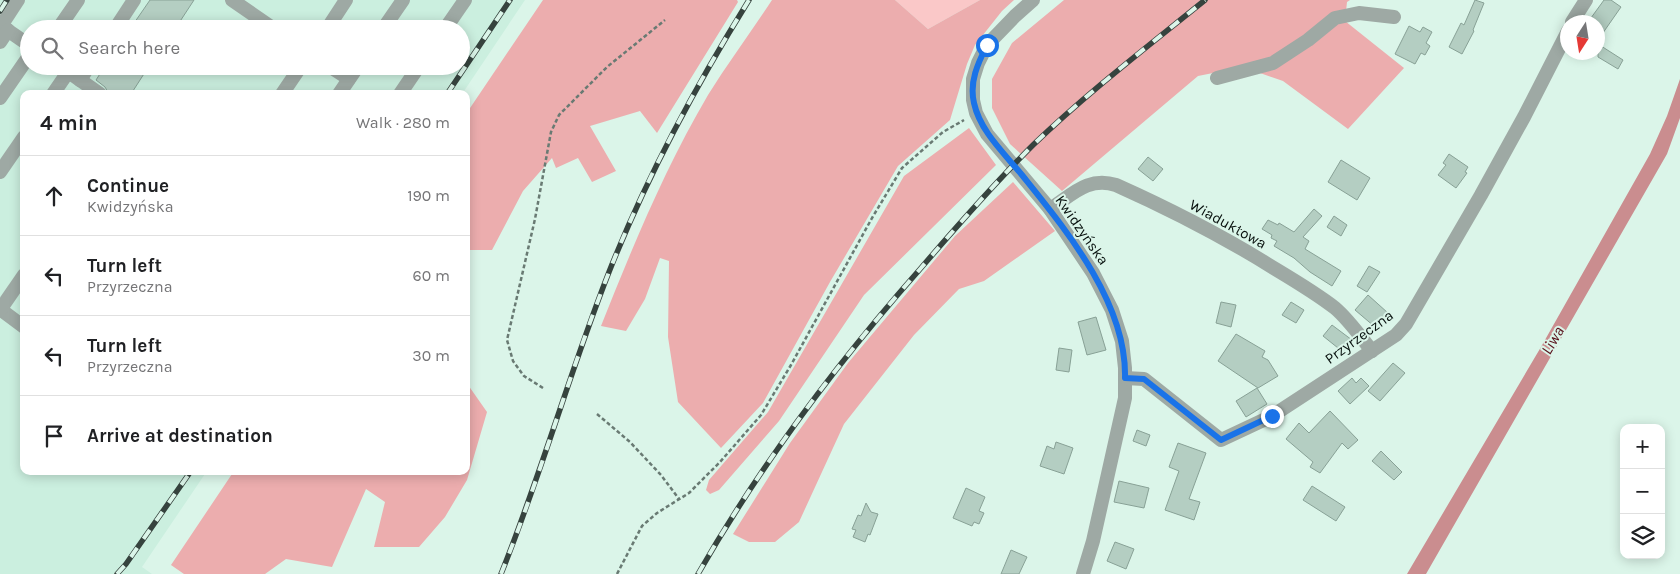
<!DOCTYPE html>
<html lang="en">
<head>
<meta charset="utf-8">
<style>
	:root { --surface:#fff; --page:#f2f2f2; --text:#202124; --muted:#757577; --line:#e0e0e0 }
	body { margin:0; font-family:Karla,sans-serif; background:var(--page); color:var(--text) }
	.controls { position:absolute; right:15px; bottom:15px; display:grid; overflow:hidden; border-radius:10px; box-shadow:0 2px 12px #0003 }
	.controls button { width:45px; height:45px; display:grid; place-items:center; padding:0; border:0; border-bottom:1px solid var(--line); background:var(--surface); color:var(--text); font:25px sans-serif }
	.compass { position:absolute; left:1560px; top:15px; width:45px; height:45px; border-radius:50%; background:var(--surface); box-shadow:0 2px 12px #0003; rotate:192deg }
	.stop { position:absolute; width:15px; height:15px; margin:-11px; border:4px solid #1a73e8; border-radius:50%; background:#fff }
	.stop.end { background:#1a73e8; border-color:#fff; box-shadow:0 1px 5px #0008 }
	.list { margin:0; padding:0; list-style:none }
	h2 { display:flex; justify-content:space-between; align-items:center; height:65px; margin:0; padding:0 20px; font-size:21px }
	h2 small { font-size:16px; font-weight:400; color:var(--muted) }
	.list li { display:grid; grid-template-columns:32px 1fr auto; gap:15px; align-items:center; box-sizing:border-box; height:80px; padding:0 20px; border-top:1px solid var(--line) }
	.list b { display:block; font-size:19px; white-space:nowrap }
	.list p { margin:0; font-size:16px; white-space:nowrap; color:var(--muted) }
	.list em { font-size:16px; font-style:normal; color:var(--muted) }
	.icon { flex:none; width:28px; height:28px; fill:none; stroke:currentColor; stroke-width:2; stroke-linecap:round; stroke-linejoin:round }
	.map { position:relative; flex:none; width:1680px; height:574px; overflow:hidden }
	.search { position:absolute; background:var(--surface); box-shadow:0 2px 12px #0003; left:20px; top:20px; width:450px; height:55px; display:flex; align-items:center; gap:12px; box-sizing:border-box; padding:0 18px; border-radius:28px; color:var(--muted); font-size:19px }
	.panel { position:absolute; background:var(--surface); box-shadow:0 2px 12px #0003; left:20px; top:90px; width:450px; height:385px; border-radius:10px }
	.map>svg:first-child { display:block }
</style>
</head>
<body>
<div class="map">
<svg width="1680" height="574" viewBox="0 0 1680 574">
	<rect width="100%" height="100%" fill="#dbf5e9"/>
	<path fill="#cbefdf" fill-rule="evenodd" d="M0,0H525L462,94H24V471H207L142,567L152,574H0ZM29,29H461V66H29Z"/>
	<polygon fill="#fac8c8" points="895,0 980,0 928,29"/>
	<g fill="#ecadae">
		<polygon points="543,0 737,0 738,2 657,133 640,111 590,126 616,171 592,182 578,158 556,168 552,158 523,191 492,250 466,250 466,114"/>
		<path d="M772,0H895L928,29L980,0H1014L1002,11L975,45L967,64L950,120L898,166L830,282L763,403L721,448L678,402L668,337L669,261L660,258L645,299L626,331L601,326C632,248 665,168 708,95C728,63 751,32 772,0Z"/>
		<polygon points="1064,0 1350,0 1347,2 1345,21 1404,68 1348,129 1283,81 1243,67 1198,76 1062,191 1010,144 992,108 992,79 1012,43"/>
		<polygon points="969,128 996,165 864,295 779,421 719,490 710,494 706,490 709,480 768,412 904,176"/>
		<polygon points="1013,182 1055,231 984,281 959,289 914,335 844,424 799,522 775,542 749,542 733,534 790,443 848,363 955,236"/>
		<polygon points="466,382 487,412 467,480 445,517 419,547 374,547 385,502 366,489 332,567 286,559 265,574 184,574 171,565 234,471 466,471"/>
	</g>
	<polygon fill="#ca8d8f" points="1680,79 1680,118 1667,154 1426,574 1407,574 1541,347 1650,154 1667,116"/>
	<g fill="#b4cec2" stroke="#88a196">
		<polygon points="150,0 194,0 175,29 130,29"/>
		<polygon points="1475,0 1484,3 1473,30 1474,31 1462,54 1449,47 1461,23 1464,25"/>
		<polygon points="1604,0 1611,0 1621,7 1598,40 1598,22 1588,22"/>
		<polygon points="1409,26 1420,32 1423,27 1432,32 1426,43 1430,46 1425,55 1421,53 1415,64 1395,54"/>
		<polygon points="1598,44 1623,60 1618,69 1598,57"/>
		<polygon points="105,66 149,66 131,94 109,94 105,87 96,80"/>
		<polygon points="1449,154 1468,167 1465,172 1467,173 1456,188 1438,175 1446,165 1443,163"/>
		<polygon points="1148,157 1163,169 1153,181 1138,169"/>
		<polygon points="1341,160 1370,178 1357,200 1328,182"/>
		<polygon points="1314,209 1322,216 1303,237 1309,241 1305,249 1341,271 1332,286 1310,272 1294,258 1274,246 1277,241 1271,238 1272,235 1262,229 1268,220 1278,225 1279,223 1294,232"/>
		<polygon points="1334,216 1347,225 1341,236 1327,227"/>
		<polygon points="1369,266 1380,272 1367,292 1357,286"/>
		<polygon points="1368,295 1388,313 1375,327 1355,310"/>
		<polygon points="1221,302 1236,305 1231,327 1216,323"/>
		<polygon points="1291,302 1304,310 1296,323 1282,315"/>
		<polygon points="1096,317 1106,350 1087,355 1078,322"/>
		<polygon points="1332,325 1352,340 1343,352 1323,336"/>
		<polygon points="1236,334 1265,351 1262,357 1268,360 1278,376 1258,388 1218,361"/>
		<polygon points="1059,348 1072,350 1069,372 1056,370"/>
		<polygon points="1393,363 1405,373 1380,401 1368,391"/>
		<polygon points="1352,378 1356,383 1361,378 1369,386 1350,404 1338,391"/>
		<polygon points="1257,388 1267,404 1246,417 1236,401"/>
		<polygon points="1330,411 1358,440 1348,449 1342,443 1320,473 1310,467 1313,462 1286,439 1299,423 1309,433"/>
		<polygon points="1137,430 1150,435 1146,446 1133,441"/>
		<polygon points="1056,442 1073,448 1064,474 1040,466 1047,446 1054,449"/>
		<polygon points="1178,443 1206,453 1189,499 1200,502 1194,520 1165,510 1179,471 1169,467"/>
		<polygon points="1381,451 1402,472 1394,480 1372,461"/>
		<polygon points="1119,481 1149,488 1144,508 1114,502"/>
		<polygon points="1312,486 1345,507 1336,521 1303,500"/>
		<polygon points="966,488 985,497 979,511 984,513 979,524 974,522 972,526 953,518"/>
		<polygon points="866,503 871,512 878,514 870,535 868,534 865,542 853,537 856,530 852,529 858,515 861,516"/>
		<polygon points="1115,542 1134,549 1126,569 1107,561"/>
		<polygon points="1011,550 1027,557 1019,574 1001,574"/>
	</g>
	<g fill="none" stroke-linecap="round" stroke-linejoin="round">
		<g stroke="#697a73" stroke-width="2.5" stroke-dasharray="4 2.5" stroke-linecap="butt">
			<polyline points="543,388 524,376 513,361 507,340 535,219 551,132 559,115 607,67 665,20"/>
			<polyline points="597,414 630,442 661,475 679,499"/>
			<polyline points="617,574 642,526 657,513 689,493 720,462 761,415 791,365 872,218 902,168 943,132 964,120"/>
		</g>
		<g stroke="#9ea9a4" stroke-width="14">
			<polyline points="232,0 274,29"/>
			<polyline points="1033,0 1015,16 987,45 978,63 973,79 973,100 976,113 987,134 1050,209 1093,273 1112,310 1122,341 1125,368 1125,398 1093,541 1083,574"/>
			<polyline points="1572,22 1586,0"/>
			<polyline points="0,25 29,45"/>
			<polyline points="1,26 18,0"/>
			<polyline points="58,29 78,0"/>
			<polyline points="115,29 134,0"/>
			<polyline points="327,29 346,0"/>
			<polyline points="383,29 403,0"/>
			<polyline points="445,29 465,0"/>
			<polyline points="0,42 8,30"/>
			<polyline points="60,66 100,94"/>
			<polyline points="329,66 349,79"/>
			<polyline points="1217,78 1273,63 1308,40 1335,18 1359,13 1394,17"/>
			<polyline points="80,80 89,66"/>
			<polyline points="53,94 68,72"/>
			<polyline points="282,94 301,66"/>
			<polyline points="339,94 358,66"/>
			<polyline points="400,94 419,66"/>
			<polyline points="0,98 29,56"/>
			<polyline points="0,172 24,137"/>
			<path d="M1050,209C1072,195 1088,176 1116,185C1172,210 1226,238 1277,270C1297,282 1317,294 1335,308C1349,320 1360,336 1372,351"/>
			<polyline points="0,309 24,327"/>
			<polyline points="0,310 24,275"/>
			<polyline points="1125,378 1144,379 1221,440 1272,416 1396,335 1406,324 1481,195 1524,117 1568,31"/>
		</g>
		<g stroke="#36433e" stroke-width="5.5">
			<g id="rail">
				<polyline points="0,11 7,0"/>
				<polyline points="447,94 510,0"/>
				<polyline points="117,574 126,564 191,471"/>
				<path d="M501,574C541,475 570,371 609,272C647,176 695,87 749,0"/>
				<path d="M698,574C761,464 837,363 921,268C957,226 994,184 1033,145C1087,93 1147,47 1205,0"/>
			</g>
		</g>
		<use href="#rail" stroke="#dbf5e9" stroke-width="4" stroke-dasharray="11" stroke-linecap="butt"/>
	</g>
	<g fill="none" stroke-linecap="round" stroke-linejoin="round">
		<path stroke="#1a73e8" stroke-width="6" d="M987,45C978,63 969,82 974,103C980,131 1004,153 1022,175C1066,230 1127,303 1125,378L1144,379L1221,440L1272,416"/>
	</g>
	<g text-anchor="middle" stroke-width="4" stroke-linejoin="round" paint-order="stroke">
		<g font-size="15" fill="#060f0c" stroke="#dbf5e9">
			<text transform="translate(1228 224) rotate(29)" y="5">Wiaduktowa</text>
			<text transform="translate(1082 230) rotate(55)" y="5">Kwidzyńska</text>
			<text transform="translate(1359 337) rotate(-36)" y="5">Przyrzeczna</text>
		</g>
		<g font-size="16" font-style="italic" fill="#58101b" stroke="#dbf5e9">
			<text transform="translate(1552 340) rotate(-60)" y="6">Liwa</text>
		</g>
	</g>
</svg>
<div class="controls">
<button>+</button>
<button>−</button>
<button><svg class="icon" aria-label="layers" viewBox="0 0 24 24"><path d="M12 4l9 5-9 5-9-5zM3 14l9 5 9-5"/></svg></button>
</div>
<svg class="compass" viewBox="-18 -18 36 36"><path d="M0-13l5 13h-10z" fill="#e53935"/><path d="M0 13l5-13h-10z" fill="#757577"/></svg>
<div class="stop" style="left:987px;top:45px"></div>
<div class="stop end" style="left:1272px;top:416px"></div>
<div class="search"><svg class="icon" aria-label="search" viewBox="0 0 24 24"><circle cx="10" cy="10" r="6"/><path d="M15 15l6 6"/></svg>Search here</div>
<section class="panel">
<h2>4 min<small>Walk · 280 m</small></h2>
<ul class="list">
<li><svg class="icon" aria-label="ahead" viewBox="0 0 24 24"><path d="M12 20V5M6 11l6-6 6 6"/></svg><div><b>Continue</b><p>Kwidzyńska</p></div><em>190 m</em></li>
<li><svg class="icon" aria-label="left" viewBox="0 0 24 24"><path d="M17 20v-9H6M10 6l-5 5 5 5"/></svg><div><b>Turn left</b><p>Przyrzeczna</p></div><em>60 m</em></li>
<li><svg class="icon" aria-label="left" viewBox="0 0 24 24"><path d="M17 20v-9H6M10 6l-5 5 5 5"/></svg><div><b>Turn left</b><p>Przyrzeczna</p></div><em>30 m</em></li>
<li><svg class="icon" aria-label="arrive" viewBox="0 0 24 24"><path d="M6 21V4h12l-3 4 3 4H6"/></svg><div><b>Arrive at destination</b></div></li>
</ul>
</section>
</div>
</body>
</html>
